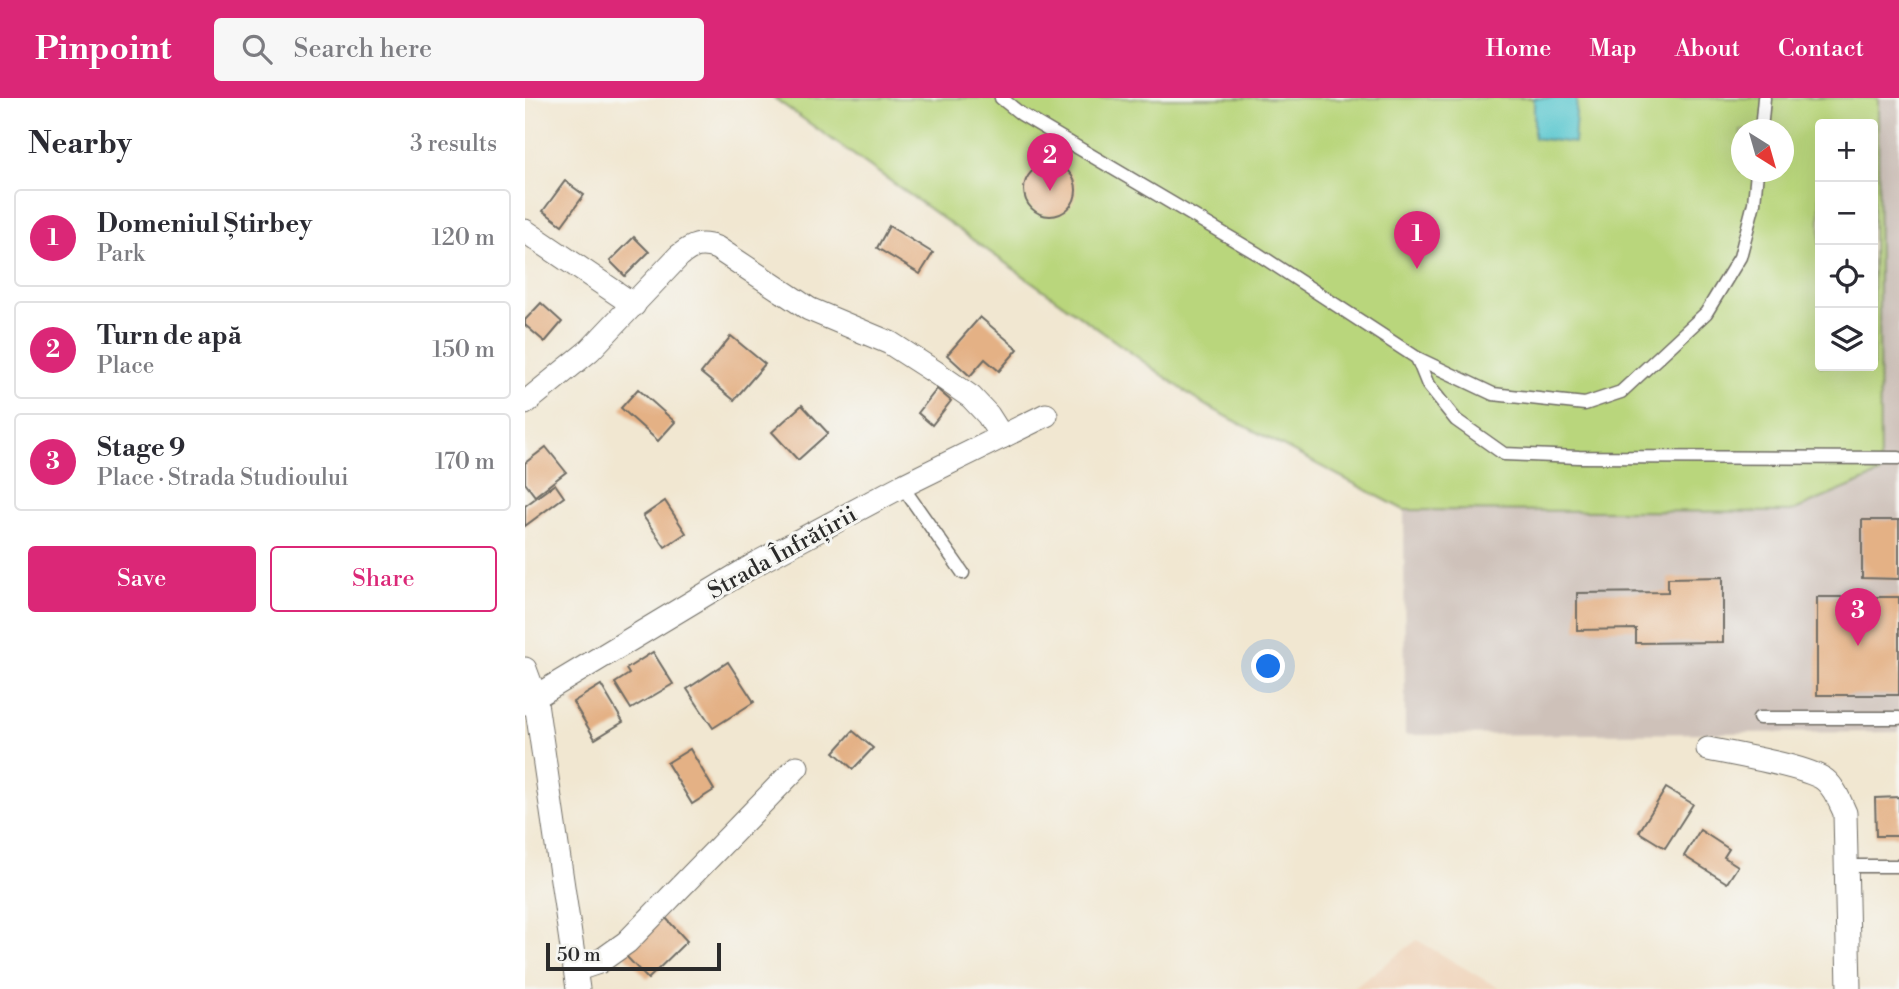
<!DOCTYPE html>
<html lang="en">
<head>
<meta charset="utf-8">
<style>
	:root { --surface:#fff; --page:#f7f7f7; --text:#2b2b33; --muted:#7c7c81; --line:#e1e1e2; --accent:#db2777 }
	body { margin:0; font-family:"Libre Bodoni",serif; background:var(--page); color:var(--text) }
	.controls { position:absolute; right:21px; top:21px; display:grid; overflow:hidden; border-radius:7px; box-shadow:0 7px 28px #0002 }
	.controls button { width:63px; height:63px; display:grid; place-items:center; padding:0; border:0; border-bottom:2px solid var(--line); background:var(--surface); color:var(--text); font:35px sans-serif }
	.compass { position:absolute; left:1206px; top:21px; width:63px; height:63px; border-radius:50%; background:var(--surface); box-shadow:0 7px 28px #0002; rotate:143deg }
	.scale { position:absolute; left:21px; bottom:18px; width:175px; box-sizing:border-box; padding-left:7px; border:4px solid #2b2b2b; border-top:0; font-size:19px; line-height:24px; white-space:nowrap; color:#2b2b2b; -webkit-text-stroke:5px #f6f6f2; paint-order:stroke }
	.you { position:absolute; left:744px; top:569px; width:24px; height:24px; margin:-18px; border:5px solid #fff; border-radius:50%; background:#1a73e8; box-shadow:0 0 0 10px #1a73e833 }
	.badge { display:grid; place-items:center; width:46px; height:46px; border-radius:50%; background:var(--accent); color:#fff; font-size:23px; font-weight:700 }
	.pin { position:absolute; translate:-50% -58px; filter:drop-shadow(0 2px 4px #0008) }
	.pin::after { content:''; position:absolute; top:37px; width:24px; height:21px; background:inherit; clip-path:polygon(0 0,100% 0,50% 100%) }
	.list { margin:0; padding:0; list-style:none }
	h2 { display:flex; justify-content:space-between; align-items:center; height:91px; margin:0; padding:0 28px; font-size:30px }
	h2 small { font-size:23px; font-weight:400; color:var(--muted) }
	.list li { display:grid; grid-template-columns:46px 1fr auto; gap:21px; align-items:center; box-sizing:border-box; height:98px; margin:0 14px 14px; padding:0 14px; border:2px solid var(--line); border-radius:7px }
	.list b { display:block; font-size:26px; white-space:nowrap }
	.list p { margin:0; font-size:23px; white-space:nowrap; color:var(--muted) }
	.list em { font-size:23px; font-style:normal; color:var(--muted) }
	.actions { display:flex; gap:14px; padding:21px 28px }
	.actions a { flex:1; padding:16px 0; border:2px solid var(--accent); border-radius:7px; text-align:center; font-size:24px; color:var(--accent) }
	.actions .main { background:var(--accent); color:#fff }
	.icon { flex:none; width:38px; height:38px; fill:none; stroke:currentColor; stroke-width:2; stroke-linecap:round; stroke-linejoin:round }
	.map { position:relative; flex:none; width:1374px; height:891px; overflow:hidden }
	header { display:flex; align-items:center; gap:42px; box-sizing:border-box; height:98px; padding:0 35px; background:var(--accent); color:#fff }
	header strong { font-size:33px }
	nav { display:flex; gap:38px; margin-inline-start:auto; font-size:24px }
	.search { width:490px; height:63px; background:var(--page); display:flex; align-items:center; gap:18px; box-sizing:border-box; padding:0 24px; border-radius:7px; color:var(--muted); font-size:26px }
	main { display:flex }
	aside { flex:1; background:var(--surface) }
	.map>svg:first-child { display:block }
</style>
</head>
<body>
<header>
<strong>Pinpoint</strong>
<div class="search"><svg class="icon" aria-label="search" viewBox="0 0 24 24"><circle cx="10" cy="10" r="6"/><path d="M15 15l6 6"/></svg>Search here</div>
<nav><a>Home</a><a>Map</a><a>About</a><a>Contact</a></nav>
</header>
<main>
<aside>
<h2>Nearby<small>3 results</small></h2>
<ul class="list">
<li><span class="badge">1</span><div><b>Domeniul Știrbey</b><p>Park</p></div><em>120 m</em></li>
<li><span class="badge">2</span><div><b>Turn de apă</b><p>Place</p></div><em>150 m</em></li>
<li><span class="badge">3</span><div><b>Stage 9</b><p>Place · Strada Studioului</p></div><em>170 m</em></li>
</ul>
<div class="actions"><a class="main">Save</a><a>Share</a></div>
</aside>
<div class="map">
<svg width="1374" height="891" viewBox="0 0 1374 891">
	<rect width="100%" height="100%" fill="#f6f6f2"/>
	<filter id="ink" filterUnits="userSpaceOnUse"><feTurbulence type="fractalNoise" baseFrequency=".0143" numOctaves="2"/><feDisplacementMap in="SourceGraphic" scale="14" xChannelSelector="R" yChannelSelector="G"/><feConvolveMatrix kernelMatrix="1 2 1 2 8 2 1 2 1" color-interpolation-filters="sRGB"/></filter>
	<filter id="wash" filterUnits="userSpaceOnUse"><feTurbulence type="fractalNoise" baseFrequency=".00686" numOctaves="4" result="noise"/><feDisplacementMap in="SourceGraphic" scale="28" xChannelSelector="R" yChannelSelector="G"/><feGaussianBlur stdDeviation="1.57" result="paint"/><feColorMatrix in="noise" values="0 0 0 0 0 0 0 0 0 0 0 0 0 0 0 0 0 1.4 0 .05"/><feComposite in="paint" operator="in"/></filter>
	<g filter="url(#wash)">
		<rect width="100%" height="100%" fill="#f1e7d1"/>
		<polygon fill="#f0d5bc" points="892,842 975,891 828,891"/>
		<polygon fill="#cec1b9" points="1353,0 1374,0 1374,634 880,637 879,412 1265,414 1354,376"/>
		<path fill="#b9d67c" stroke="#728054" stroke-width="2" fill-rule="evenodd" d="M249,0H1353L1355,376L1265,414L879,412L678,306ZM1295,26H1348V268H1295ZM1216,32H1258V74H1216Z"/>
		<polygon fill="#5ac7cf" stroke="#42797d" stroke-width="2" points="1009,0 1052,0 1049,45 1009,40"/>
		<g id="blocks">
			<g fill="#e4b185">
				<circle cx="525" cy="92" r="26"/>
				<polygon points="40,83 59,97 37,127 18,113"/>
				<polygon points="364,128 408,155 395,176 352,150"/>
				<polygon points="109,139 124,154 100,178 85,163"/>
				<polygon points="16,205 37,224 20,244 0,227 0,222"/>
				<polygon points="455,219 493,251 474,273 460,261 445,278 422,257"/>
				<polygon points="206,238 240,266 209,302 176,275"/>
				<polygon points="113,291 150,324 133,343 96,310"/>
				<polygon points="412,291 426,303 407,327 393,315"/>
				<polygon points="277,307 303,335 273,362 247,334"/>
				<polygon points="21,349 41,374 10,398 0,385 0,365"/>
				<polygon points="30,386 39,399 0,428 0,408"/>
				<polygon points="140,403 161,435 140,449 118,418"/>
				<polygon points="1337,422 1374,422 1374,481 1337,480"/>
				<polygon points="1198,479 1198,544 1111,545 1111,531 1052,532 1052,495 1143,494 1143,480"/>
				<rect x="1292" y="499" width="82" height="98"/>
				<polygon points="128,554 148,586 106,611 90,585 104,576 101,571"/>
				<polygon points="203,564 229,604 188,630 162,591"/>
				<polygon points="76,587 98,624 70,641 48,604"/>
				<polygon points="328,633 348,650 328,671 309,654"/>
				<polygon points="165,651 189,692 167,706 142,665"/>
				<polygon points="1141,690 1168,706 1140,750 1114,734"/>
				<polygon points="1374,699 1374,738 1351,738 1350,700"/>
				<polygon points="1175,732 1204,751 1199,759 1213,768 1202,785 1159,758"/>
				<polygon points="139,818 162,843 123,881 99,856"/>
			</g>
		</g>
	</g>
	<g filter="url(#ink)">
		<use href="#blocks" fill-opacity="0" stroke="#706d65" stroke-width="2"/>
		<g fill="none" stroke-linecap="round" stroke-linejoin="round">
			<g stroke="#706d65" stroke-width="15">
				<g id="service">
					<polyline points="476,0 496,16 733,156 892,260 968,296 1060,306 1096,294 1181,215 1215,159 1229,105 1232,74"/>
					<polyline points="1236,32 1239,0"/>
					<polyline points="892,260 903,287 931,322 979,356 1054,359 1374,360"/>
					<polyline points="377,388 438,475"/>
					<polyline points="1234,620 1374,620"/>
					<polyline points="1321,768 1374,768"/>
				</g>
			</g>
			<g stroke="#706d65" stroke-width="25">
				<g id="minor">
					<polyline points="0,133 109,207"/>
					<path d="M0,305L65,252L154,158C168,147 175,144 192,150L284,211L365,245L410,274L446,299L463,317L477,339"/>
					<polyline points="0,571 10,598 53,891"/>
					<polyline points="0,605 234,464 377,388 521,317"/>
					<path d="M1183,651C1207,656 1284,669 1300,682C1310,690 1315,704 1320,715L1324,891"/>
					<polyline points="50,872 74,864 102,844 272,669"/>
				</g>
			</g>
			<use href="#service" stroke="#fff" stroke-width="12"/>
			<use href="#minor" stroke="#fff" stroke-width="23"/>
		</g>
	</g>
	<g text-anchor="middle" stroke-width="6" stroke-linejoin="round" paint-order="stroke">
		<g font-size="23" fill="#2b2b2b" stroke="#f6f6f2">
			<text transform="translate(257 454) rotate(-29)" y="8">Strada Înfrățirii</text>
		</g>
	</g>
</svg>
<div class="controls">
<button>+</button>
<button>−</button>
<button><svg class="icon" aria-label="locate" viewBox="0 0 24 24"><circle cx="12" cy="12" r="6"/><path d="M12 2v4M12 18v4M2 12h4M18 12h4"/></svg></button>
<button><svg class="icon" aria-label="layers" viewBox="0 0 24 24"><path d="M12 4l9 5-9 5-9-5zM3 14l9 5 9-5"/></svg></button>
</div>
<svg class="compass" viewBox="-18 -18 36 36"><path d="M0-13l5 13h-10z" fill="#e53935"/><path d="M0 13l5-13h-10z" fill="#7c7c81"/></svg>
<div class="scale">50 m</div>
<div class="you"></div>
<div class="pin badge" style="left:892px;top:171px">1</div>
<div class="pin badge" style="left:525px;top:93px">2</div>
<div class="pin badge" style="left:1333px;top:548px">3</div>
</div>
</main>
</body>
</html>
